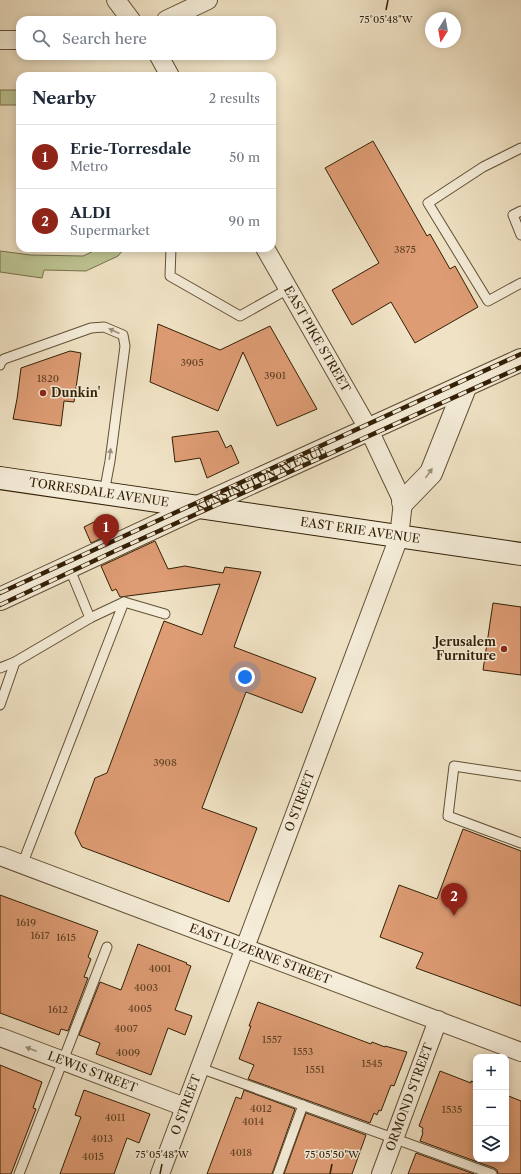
<!DOCTYPE html>
<html lang="en">
<head>
<meta charset="utf-8">
<style>
	:root { --surface:#fff; --page:#f2f2f3; --text:#1f2937; --muted:#747a83; --line:#e0e1e3; --accent:#8f2418 }
	body { margin:0; font-family:"Libre Caslon Text",serif; background:var(--page); color:var(--text) }
	.controls { position:absolute; right:12px; bottom:12px; display:grid; overflow:hidden; border-radius:8px; box-shadow:0 2px 10px #0003 }
	.controls button { width:36px; height:36px; display:grid; place-items:center; padding:0; border:0; border-bottom:1px solid var(--line); background:var(--surface); color:var(--text); font:20px sans-serif }
	.compass { position:absolute; left:425px; top:12px; width:36px; height:36px; border-radius:50%; background:var(--surface); box-shadow:0 2px 10px #0003; rotate:191deg }
	.you { position:absolute; left:245px; top:677px; width:14px; height:14px; margin:-10px; border:3px solid #fff; border-radius:50%; background:#1a73e8; box-shadow:0 0 0 6px #1a73e833 }
	.badge { display:grid; place-items:center; width:26px; height:26px; border-radius:50%; background:var(--accent); color:#fff; font-size:13px; font-weight:700 }
	.pin { position:absolute; translate:-50% -33px; filter:drop-shadow(0 1px 2px #0008) }
	.pin::after { content:''; position:absolute; top:21px; width:14px; height:12px; background:inherit; clip-path:polygon(0 0,100% 0,50% 100%) }
	.list { margin:0; padding:0; list-style:none }
	h2 { display:flex; justify-content:space-between; align-items:center; height:52px; margin:0; padding:0 16px; font-size:17px }
	h2 small { font-size:13px; font-weight:400; color:var(--muted) }
	.list li { display:grid; grid-template-columns:26px 1fr auto; gap:12px; align-items:center; box-sizing:border-box; height:64px; padding:0 16px; border-top:1px solid var(--line) }
	.list b { display:block; font-size:15px; white-space:nowrap }
	.list p { margin:0; font-size:13px; white-space:nowrap; color:var(--muted) }
	.list em { font-size:13px; font-style:normal; color:var(--muted) }
	.icon { flex:none; width:22px; height:22px; fill:none; stroke:currentColor; stroke-width:2; stroke-linecap:round; stroke-linejoin:round }
	.map { position:relative; flex:none; width:521px; height:1174px; overflow:hidden }
	.search { position:absolute; background:var(--surface); box-shadow:0 2px 10px #0003; left:16px; top:16px; width:260px; height:44px; display:flex; align-items:center; gap:10px; box-sizing:border-box; padding:0 14px; border-radius:12px; color:var(--muted); font-size:15px }
	.panel { position:absolute; background:var(--surface); box-shadow:0 2px 10px #0003; left:16px; top:72px; width:260px; height:180px; border-radius:12px }
	.map>svg:first-child { display:block }
</style>
</head>
<body>
<div class="map">
<svg width="521" height="1174" viewBox="0 0 521 1174">
	<rect width="100%" height="100%" fill="#f0e3c5"/>
	<filter id="stains"><feTurbulence type="fractalNoise" baseFrequency=".005" numOctaves="4"/><feColorMatrix values="0 0 0 0 .2 0 0 0 0 .09 0 0 0 0 .02 0 0 0 .5 -.17"/></filter>
	<radialGradient id="worn" r=".72"><stop offset=".6" stop-color="#630" stop-opacity="0"/><stop offset="1" stop-color="#630" stop-opacity=".3"/></radialGradient>
	<g fill="#bdc392" stroke="#78714c">
		<rect x="0" y="90" width="20" height="15"/>
		<polygon points="100,248 125,248 118,256 86,271 44,270 42,278 0,272 0,251 31,255 83,256"/>
	</g>
	<g fill="#de9c74" stroke="#321f05">
		<polygon points="373,141 427,236 430,234 450,269 455,266 478,307 415,343 391,302 352,325 332,290 379,263 325,168"/>
		<polygon points="158,324 220,350 270,326 317,409 277,426 243,352 218,411 150,382"/>
		<polygon points="70,351 81,353 74,402 64,401 61,426 13,419 17,399 21,368"/>
		<polygon points="218,431 226,448 231,445 239,463 207,478 200,458 175,462 172,437"/>
		<polygon points="104,517 111,534 91,543 84,527"/>
		<polygon points="155,541 168,569 185,566 223,573 225,567 261,572 234,647 316,678 302,713 246,692 202,808 257,828 229,902 82,847 75,833 95,778 107,773 164,621 202,635 220,584 120,597 116,589 112,591 101,566"/>
		<polygon points="493,603 521,607 521,675 483,670"/>
		<polygon points="463,829 521,851 521,1006 416,968 423,953 380,937 399,885 437,899"/>
		<polygon points="0,895 98,931 88,957 91,959 84,977 88,978 68,1031 61,1029 59,1035 0,1013"/>
		<polygon points="138,944 187,963 186,964 191,966 175,1010 192,1016 185,1035 168,1028 151,1075 96,1054 100,1043 79,1035 100,982 121,990"/>
		<polygon points="258,1002 371,1044 372,1042 385,1047 385,1046 407,1052 394,1086 391,1085 381,1111 379,1110 377,1115 374,1113 370,1123 248,1079 254,1065 239,1059 251,1026 249,1026"/>
		<polygon points="0,1065 42,1082 33,1108 36,1109 11,1174 0,1174"/>
		<polygon points="440,1071 471,1083 471,1081 476,1083 476,1159 506,1159 506,1095 521,1101 521,1174 498,1174 497,1170 494,1168 420,1141 423,1133 422,1132 423,1128 419,1126"/>
		<polygon points="84,1090 150,1114 139,1143 127,1138 114,1174 60,1174 81,1117 75,1115"/>
		<polygon points="244,1090 295,1109 272,1174 207,1174 236,1097 241,1099"/>
		<polygon points="306,1113 366,1135 352,1174 284,1174"/>
		<polygon points="416,1153 474,1174 408,1174"/>
	</g>
	<g fill="none" stroke-linecap="round" stroke-linejoin="round">
		<g stroke="#625035" stroke-width="11">
			<g id="service">
				<polyline points="521,148 483,167 428,203 488,301 521,283"/>
				<polyline points="521,211 513,215 521,235"/>
				<polyline points="171,248 170,276 240,316 288,289"/>
				<polyline points="0,365 0,363 4,359 91,328 104,327 123,335 125,346 110,461 104,493"/>
				<polyline points="69,567 90,618"/>
				<polyline points="124,602 165,614"/>
				<polyline points="0,668 15,662 90,618 124,602 22,865"/>
				<polyline points="0,705 15,662"/>
				<polyline points="521,776 454,766 448,816 521,843"/>
				<polyline points="200,1068 492,1174"/>
				<polyline points="19,1174 107,947"/>
				<polyline points="278,1174 303,1105"/>
			</g>
		</g>
		<g stroke="#625035" stroke-width="20">
			<g id="minor">
				<polyline points="116,0 131,20"/>
				<polyline points="166,20 208,0"/>
				<polyline points="0,40 20,40"/>
				<polyline points="159,56 170,76"/>
				<path id="s1" d="M0,856L521,1052"/>
				<path id="s2" d="M0,1037L185,1107"/>
				<path id="s3" d="M160,1174L399,537L403,502L369,430L265,248"/>
				<path id="s4" d="M381,1174L438,1020"/>
			</g>
		</g>
		<g stroke="#625035" stroke-width="24">
			<g id="tertiary">
				<polyline points="403,502 431,473 466,385"/>
				<path id="s5" d="M0,599L187,512L521,360"/>
			</g>
		</g>
		<g stroke="#321f05" stroke-width="24">
			<g id="secondary">
				<path id="s6" d="M0,478L521,554"/>
			</g>
		</g>
		<use href="#service" stroke="#f5edd9" stroke-width="9"/>
		<use href="#minor" stroke="#f5edd9" stroke-width="18"/>
		<use href="#tertiary" stroke="#f5edd9" stroke-width="22"/>
		<use href="#secondary" stroke="#f5edd9" stroke-width="22"/>
		<g stroke="#321f05" stroke-width="4.5">
			<g id="rail">
				<polyline points="0,593 521,354"/>
				<polyline points="0,605 117,550 521,367"/>
			</g>
		</g>
		<use href="#rail" stroke="#f5edd9" stroke-width="3" stroke-dasharray="9" stroke-linecap="butt"/>
	</g>
	<defs><path id="oneway-solid" d="M-6-.8H1V-3.2L6.5 0L1 3.2V.8H-6Z"/></defs>
	<g fill="#9d907a">
		<use href="#oneway-solid" transform="translate(114 331) rotate(-156)"/>
		<use href="#oneway-solid" transform="translate(110 454) rotate(-82)"/>
		<use href="#oneway-solid" transform="translate(429 473) rotate(-55)"/>
		<use href="#oneway-solid" transform="translate(31 1049) rotate(-159)"/>
	</g>
	<path fill="none" stroke="#321f05" stroke-width="1.5" d="M386,10L388,0M160,1174L162,1164M330,1174L332,1164"/>
	<g fill="#8f2418" stroke="#f5edd9" stroke-width="1.5">
		<circle cx="43" cy="393" r="4"/>
		<circle cx="504" cy="649" r="4"/>
	</g>
	<g text-anchor="middle" stroke-width="3" stroke-linejoin="round" paint-order="stroke">
		<g font-size="10" fill="#5d3e21">
			<text x="405" y="253">3875</text>
			<text x="192" y="366">3905</text>
			<text x="275" y="379">3901</text>
			<text x="48" y="382">1820</text>
			<text x="165" y="766">3908</text>
			<text x="26" y="926">1619</text>
			<text x="40" y="939">1617</text>
			<text x="66" y="941">1615</text>
			<text x="160" y="972">4001</text>
			<text x="146" y="991">4003</text>
			<text x="140" y="1012">4005</text>
			<text x="58" y="1013">1612</text>
			<text x="126" y="1032">4007</text>
			<text x="272" y="1043">1557</text>
			<text x="303" y="1055">1553</text>
			<text x="128" y="1056">4009</text>
			<text x="372" y="1067">1545</text>
			<text x="315" y="1073">1551</text>
			<text x="261" y="1112">4012</text>
			<text x="452" y="1113">1535</text>
			<text x="115" y="1121">4011</text>
			<text x="253" y="1125">4014</text>
			<text x="102" y="1142">4013</text>
			<text x="241" y="1156">4018</text>
			<text x="93" y="1160">4015</text>
		</g>
		<g font-size="12" fill="#321f05" stroke="#f5edd9">
			<text transform="translate(317 339) rotate(60)" y="4">EAST PIKE STREET</text>
			<text dy="4" stroke="none"><textPath href="#s5" startOffset="287">KENSINGTON AVENUE</textPath></text>
			<text dy="4" stroke="none"><textPath href="#s6" startOffset="100">TORRESDALE AVENUE</textPath></text>
			<text dy="4" stroke="none"><textPath href="#s6" startOffset="364">EAST ERIE AVENUE</textPath></text>
			<text dy="4" stroke="none"><textPath href="#s3" startOffset="398">O STREET</textPath></text>
			<text dy="4" stroke="none"><textPath href="#s1" startOffset="278">EAST LUZERNE STREET</textPath></text>
			<text dy="4" stroke="none"><textPath href="#s2" startOffset="99">LEWIS STREET</textPath></text>
			<text dy="4" stroke="none"><textPath href="#s4" startOffset="82">ORMOND STREET</textPath></text>
			<text dy="4" stroke="none"><textPath href="#s3" startOffset="74">O STREET</textPath></text>
		</g>
		<g font-size="12" font-weight="bold" fill="#321f05" stroke="#f5edd9" text-anchor="start">
			<text x="51" y="397">Dunkin'</text>
			<text x="496" y="646" text-anchor="end">Jerusalem<tspan x="496" dy="14">Furniture</tspan></text>
		</g>
	</g>
	<g font-size="10" text-anchor="middle" fill="#321f05" stroke="#f5edd9" stroke-width="3" stroke-linejoin="round" paint-order="stroke">
		<text x="386" y="23">75°05'48"W</text>
		<text x="162" y="1158">75°05'48"W</text>
		<text x="332" y="1158">75°05'50"W</text>
	</g>
	<rect width="100%" height="100%" filter="url(#stains)"/>
	<rect width="100%" height="100%" fill="url(#worn)"/>
</svg>
<div class="controls">
<button>+</button>
<button>−</button>
<button><svg class="icon" aria-label="layers" viewBox="0 0 24 24"><path d="M12 4l9 5-9 5-9-5zM3 14l9 5 9-5"/></svg></button>
</div>
<svg class="compass" viewBox="-18 -18 36 36"><path d="M0-13l5 13h-10z" fill="#e53935"/><path d="M0 13l5-13h-10z" fill="#747a83"/></svg>
<div class="you"></div>
<div class="pin badge" style="left:106px;top:547px">1</div>
<div class="pin badge" style="left:454px;top:916px">2</div>
<div class="search"><svg class="icon" aria-label="search" viewBox="0 0 24 24"><circle cx="10" cy="10" r="6"/><path d="M15 15l6 6"/></svg>Search here</div>
<section class="panel">
<h2>Nearby<small>2 results</small></h2>
<ul class="list">
<li><span class="badge">1</span><div><b>Erie-Torresdale</b><p>Metro</p></div><em>50 m</em></li>
<li><span class="badge">2</span><div><b>ALDI</b><p>Supermarket</p></div><em>90 m</em></li>
</ul>
</section>
</div>
</body>
</html>
